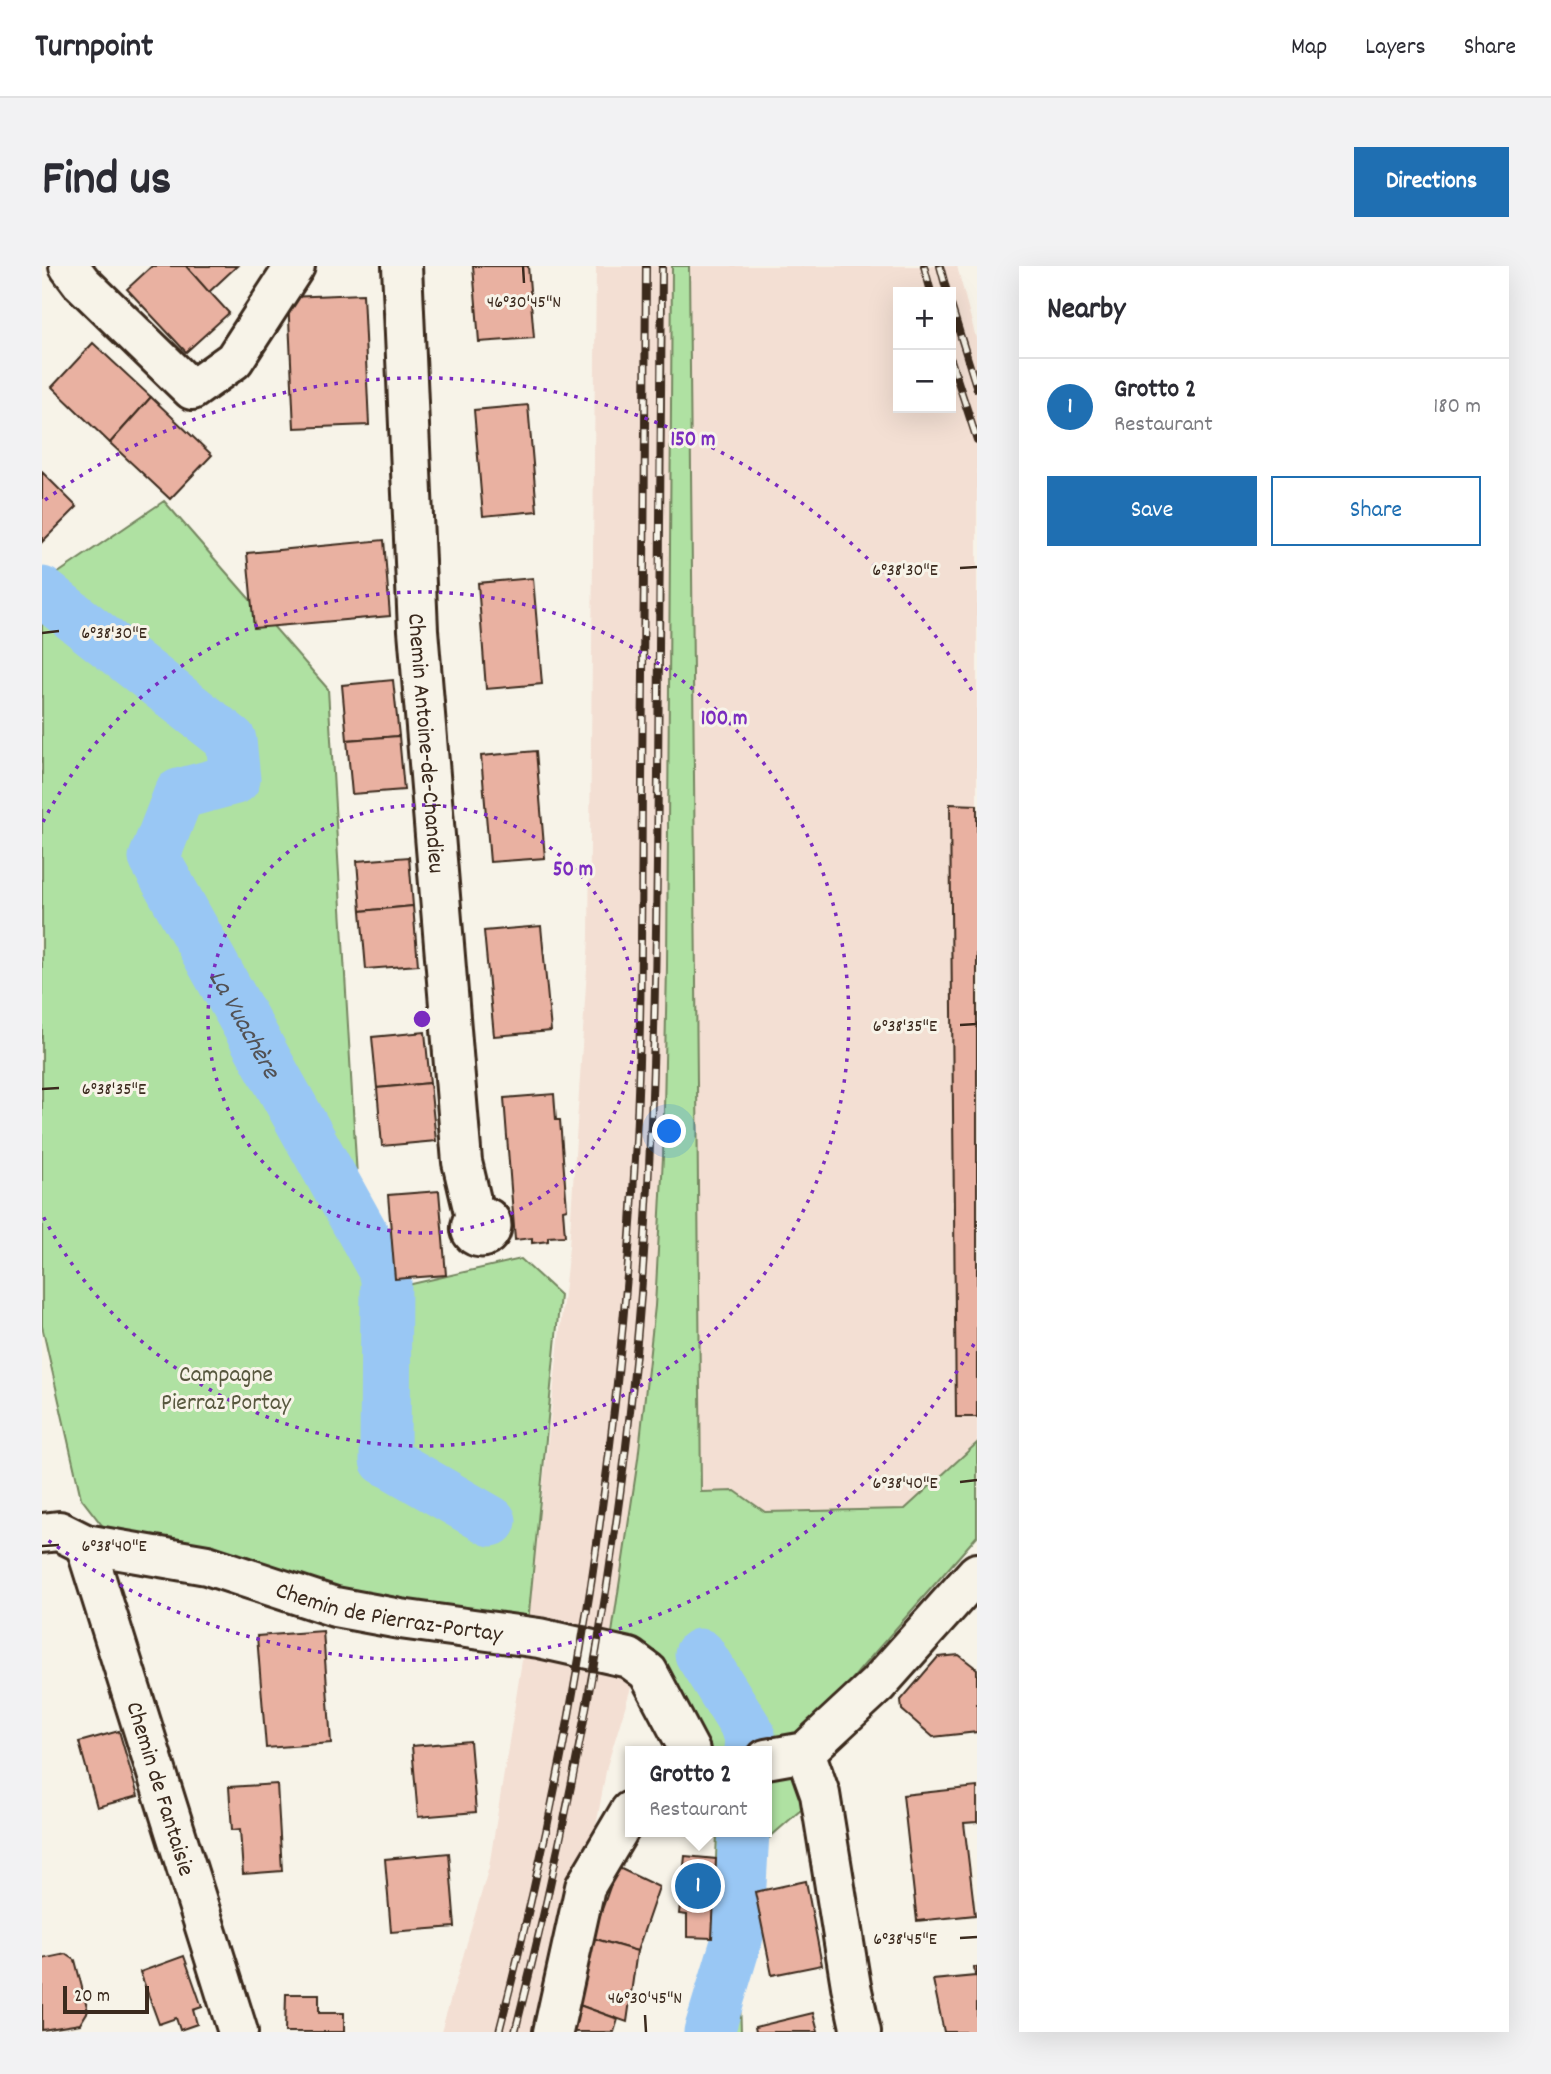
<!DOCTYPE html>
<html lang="en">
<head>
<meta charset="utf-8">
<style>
	:root { --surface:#fff; --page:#f2f2f3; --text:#2b2b33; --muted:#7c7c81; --line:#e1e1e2; --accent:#1f6fb2 }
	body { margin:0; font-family:Dekko,sans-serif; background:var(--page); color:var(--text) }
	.controls { position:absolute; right:21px; top:21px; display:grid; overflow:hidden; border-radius:0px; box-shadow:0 7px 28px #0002 }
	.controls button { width:63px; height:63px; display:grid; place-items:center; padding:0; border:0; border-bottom:2px solid var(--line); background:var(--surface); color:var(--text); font:35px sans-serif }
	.scale { position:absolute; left:21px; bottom:18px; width:86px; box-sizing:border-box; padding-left:7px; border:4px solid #3b2a1e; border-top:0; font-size:19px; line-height:24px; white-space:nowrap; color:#3b2a1e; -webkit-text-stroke:5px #f7f3e8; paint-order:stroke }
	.you { position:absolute; left:628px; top:866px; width:24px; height:24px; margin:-18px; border:5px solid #fff; border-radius:50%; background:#1a73e8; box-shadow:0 0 0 10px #1a73e833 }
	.badge { display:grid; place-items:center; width:46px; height:46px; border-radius:50%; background:var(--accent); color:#fff; font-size:23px; font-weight:700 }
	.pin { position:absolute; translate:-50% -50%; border:4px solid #fff; box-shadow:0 2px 7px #0006 }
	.popup { position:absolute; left:583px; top:1480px; width:147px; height:91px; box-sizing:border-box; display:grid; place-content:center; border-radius:0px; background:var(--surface); filter:drop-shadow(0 2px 5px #0005); font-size:23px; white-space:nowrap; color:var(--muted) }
	.popup b { font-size:26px; color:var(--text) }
	.popup::after { content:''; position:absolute; left:50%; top:100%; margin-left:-14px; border:14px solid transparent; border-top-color:var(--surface) }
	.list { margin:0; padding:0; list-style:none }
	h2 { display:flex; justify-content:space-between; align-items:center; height:91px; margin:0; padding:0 28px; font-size:30px }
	h2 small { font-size:23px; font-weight:400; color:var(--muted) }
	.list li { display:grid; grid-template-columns:46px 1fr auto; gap:21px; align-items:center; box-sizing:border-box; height:98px; padding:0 28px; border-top:2px solid var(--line) }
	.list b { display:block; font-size:26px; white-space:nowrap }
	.list p { margin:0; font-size:23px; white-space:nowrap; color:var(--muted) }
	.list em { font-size:23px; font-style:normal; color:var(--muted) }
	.actions { display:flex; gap:14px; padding:21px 28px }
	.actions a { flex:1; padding:16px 0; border:2px solid var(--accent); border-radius:0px; text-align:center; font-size:24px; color:var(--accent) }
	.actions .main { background:var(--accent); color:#fff }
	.map { position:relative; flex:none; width:935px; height:1766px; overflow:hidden; border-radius:0px }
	header { display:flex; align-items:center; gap:42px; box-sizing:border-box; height:98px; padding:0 35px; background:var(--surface); border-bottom:2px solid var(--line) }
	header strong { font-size:33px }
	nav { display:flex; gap:38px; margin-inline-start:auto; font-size:24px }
	.intro { display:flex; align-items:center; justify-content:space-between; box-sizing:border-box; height:168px; padding:0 42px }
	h1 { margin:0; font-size:49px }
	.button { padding:18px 32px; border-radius:0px; background:var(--accent); color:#fff; font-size:24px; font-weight:700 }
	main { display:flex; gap:42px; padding:0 42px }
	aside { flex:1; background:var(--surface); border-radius:0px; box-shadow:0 7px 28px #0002 }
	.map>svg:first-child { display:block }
</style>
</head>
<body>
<header>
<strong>Turnpoint</strong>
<nav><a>Map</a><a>Layers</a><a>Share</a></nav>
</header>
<div class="intro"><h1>Find us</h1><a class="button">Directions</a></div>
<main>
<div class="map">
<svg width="935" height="1766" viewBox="0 0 935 1766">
	<rect width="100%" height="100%" fill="#f7f3e8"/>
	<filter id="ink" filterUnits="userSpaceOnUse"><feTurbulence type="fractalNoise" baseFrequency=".0143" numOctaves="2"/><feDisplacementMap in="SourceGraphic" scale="14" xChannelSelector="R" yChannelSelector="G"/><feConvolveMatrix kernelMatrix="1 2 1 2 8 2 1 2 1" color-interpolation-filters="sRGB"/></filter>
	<g filter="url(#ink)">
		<path fill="#f3dfd3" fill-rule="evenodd" d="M554,0H915L935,76V1177L863,1243L722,1246L693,1225L659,1226L596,1375L591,1415L565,1500L543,1621L511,1766H399L447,1601L486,1357L527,981L547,672ZM856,26H909V142H856Z"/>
		<g fill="#afe1a2" stroke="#758660" stroke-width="2">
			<polygon points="630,0 647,0 659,1226 693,1225 723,1246 863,1243 935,1177 935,1270 822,1399 764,1469 760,1543 694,1601 699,1766 644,1766 669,1732 675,1566 724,1566 724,1485 661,1485 625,1419 596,1375 570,1367 596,1193 613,1040 621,891 625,700"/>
			<polygon points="122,235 286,423 322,1029 479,993 518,1029 486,1357 359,1342 66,1267 39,1232 0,1060 0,318"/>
		</g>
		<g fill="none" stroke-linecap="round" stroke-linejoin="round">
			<g stroke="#99c7f4" stroke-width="51">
				<path id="s1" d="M0,326L189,474L193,513L137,528L112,592L344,1009L343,1194L449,1255"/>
				<polyline points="658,1388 708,1468 707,1485"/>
				<polyline points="667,1766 696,1670 702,1566"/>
			</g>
		</g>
		<g fill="#e9b1a1" stroke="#3b2a1e" stroke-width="2">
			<polygon points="110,0 144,0 187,47 144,86 85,23"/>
			<polygon points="144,0 195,0 167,26"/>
			<polygon points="431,0 486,0 492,72 437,76"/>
			<polygon points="321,28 327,159 252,162 246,31"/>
			<polygon points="51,77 109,131 68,177 10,121"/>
			<polygon points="109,131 170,189 128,233 68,177"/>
			<polygon points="486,139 495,245 441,250 432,144"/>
			<polygon points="0,206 35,241 0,276"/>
			<polygon points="342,274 348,350 212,362 205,287"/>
			<polygon points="491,312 500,418 444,423 436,317"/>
			<polygon points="351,414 357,470 305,474 300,419"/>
			<polygon points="357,470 362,524 310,528 305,474"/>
			<polygon points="494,485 503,592 448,596 439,490"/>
			<polygon points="908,538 935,539 935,1151 914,1151"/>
			<polygon points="367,591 371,640 319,645 315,595"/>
			<polygon points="371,640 376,699 324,703 319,645"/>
			<polygon points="499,660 509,765 452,770 442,665"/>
			<polygon points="383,766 388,817 335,822 330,771"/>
			<polygon points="388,817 394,875 340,880 335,822"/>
			<polygon points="512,828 514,854 518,854 525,943 521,944 523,970 506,971 506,975 490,977 490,972 473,974 462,832"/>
			<polygon points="397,925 404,1009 353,1013 346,929"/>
			<polygon points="281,1365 289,1477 224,1482 215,1370"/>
			<polygon points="917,1389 935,1403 935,1466 891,1471 860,1444 859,1434 896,1391"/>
			<polygon points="77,1465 96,1530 55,1541 37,1476"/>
			<polygon points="428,1475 434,1546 376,1551 370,1480"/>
			<polygon points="235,1518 240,1605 201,1608 198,1563 190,1564 187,1521"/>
			<polygon points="935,1521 935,1556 922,1557 933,1649 875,1655 861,1529"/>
			<polygon points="407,1587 413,1661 349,1666 343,1593"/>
			<polygon points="643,1590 674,1593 670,1672 645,1671 645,1649 637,1648"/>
			<polygon points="575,1601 617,1621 595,1685 550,1672"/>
			<polygon points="764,1615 780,1699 730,1709 713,1626"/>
			<polygon points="550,1672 595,1685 585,1756 537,1739"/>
			<polygon points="24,1688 33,1694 46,1745 38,1758 0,1764 0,1693"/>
			<polygon points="142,1690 160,1741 151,1744 155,1758 138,1764 134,1752 117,1758 98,1706"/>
			<polygon points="932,1701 935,1701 935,1766 902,1766 891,1714 933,1710"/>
			<polygon points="244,1728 277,1728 277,1747 302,1747 302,1766 243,1766"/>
			<polygon points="537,1739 576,1753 572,1766 529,1766"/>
			<polygon points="771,1747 776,1766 714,1766 713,1761"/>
		</g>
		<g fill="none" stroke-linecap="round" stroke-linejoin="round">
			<g stroke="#3b2a1e" stroke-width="44">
				<g id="minor">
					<polyline points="27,0 39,16 150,124 192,94 253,0"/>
					<path id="s2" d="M360,0L376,364L420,896L433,951C428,958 426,968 436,971C452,975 457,945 433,951"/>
					<path id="s3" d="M0,1267L17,1265L43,1278L165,1299L293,1341L358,1353L497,1372L587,1392L606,1406L648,1485"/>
					<path id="s4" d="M43,1278L196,1766"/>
					<polyline points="763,1486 778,1528 809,1720 819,1766"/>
					<polyline points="724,1493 763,1486 835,1419 935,1307"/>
					<polyline points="511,1766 543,1621 588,1545"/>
				</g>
			</g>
			<use href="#minor" stroke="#f7f3e8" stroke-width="38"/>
			<g stroke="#3b2a1e" stroke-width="8">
				<g id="rail">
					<polyline points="882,0 889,26"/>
					<polyline points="898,0 905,26"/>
					<polyline points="909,39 935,123"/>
					<polyline points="909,94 935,174"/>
					<path d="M457,1766C531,1480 577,1188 593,893C600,769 599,643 600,518C602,345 603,173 604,0"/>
					<path d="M473,1766C528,1549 570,1330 592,1107C612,908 614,709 616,509C617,340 618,170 620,0"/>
				</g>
			</g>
			<use href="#rail" stroke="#f7f3e8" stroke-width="5" stroke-dasharray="16" stroke-linecap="butt"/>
		</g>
	</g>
	<path fill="none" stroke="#3b2a1e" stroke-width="2.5" d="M481,0L482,17M918,302L935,301M0,367L17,365M918,759L935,758M0,823L17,822M918,1216L935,1214M0,1280L17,1279M918,1672L935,1671M603,1749L604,1766"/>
	<g fill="none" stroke="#7b2cbf" stroke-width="3.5" stroke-dasharray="3.5 7">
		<circle cx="380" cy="753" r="214"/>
		<path d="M1 556A427 427 0 1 1 1 950"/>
		<path d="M932 1078A641 641 0 0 1 3 1272M3 234A641 641 0 0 1 932 428"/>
	</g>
	<g text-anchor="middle" stroke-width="6" stroke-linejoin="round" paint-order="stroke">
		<g font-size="24" fill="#3b2a1e" stroke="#f7f3e8">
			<text dy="8" stroke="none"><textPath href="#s2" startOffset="478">Chemin Antoine-de-Chandieu</textPath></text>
			<text dy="8" stroke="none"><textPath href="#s3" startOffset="359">Chemin de Pierraz-Portay</textPath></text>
			<text dy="8" stroke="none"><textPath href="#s4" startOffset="256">Chemin de Fantaisie</textPath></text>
		</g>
		<g font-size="24" fill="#58583f" stroke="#f7f3e8">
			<text x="184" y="1115">Campagne<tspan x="184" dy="28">Pierraz Portay</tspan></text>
		</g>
		<g font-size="26" font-style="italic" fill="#525154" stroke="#f7f3e8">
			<text dy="9" stroke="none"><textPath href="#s1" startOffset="595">La Vuachère</textPath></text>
		</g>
	</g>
	<g font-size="18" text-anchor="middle" fill="#3b2a1e" stroke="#f7f3e8" stroke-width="6" stroke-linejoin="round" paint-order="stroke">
		<text x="482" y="41">46°30'45"N</text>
		<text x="863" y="309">6°38'30"E</text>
		<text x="72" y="372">6°38'30"E</text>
		<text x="863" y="765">6°38'35"E</text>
		<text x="72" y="828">6°38'35"E</text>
		<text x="863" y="1222">6°38'40"E</text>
		<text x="72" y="1285">6°38'40"E</text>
		<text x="863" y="1678">6°38'45"E</text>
		<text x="603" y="1737">46°30'45"N</text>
	</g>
	<circle cx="380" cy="753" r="10" fill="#7b2cbf" stroke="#f7f3e8" stroke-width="3.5"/>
	<g font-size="21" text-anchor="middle" font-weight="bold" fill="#7b2cbf" stroke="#f7f3e8" stroke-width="6" stroke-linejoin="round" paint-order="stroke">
		<text x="651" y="179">150 m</text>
		<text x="682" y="458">100 m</text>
		<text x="531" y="609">50 m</text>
	</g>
</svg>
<div class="controls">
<button>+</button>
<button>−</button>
</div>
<div class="scale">20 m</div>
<div class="you"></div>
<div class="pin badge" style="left:656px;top:1620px">1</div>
<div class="popup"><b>Grotto 2</b>Restaurant</div>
</div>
<aside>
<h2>Nearby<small></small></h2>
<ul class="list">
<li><span class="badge">1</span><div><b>Grotto 2</b><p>Restaurant</p></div><em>180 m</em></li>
</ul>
<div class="actions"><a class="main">Save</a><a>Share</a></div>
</aside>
</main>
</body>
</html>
